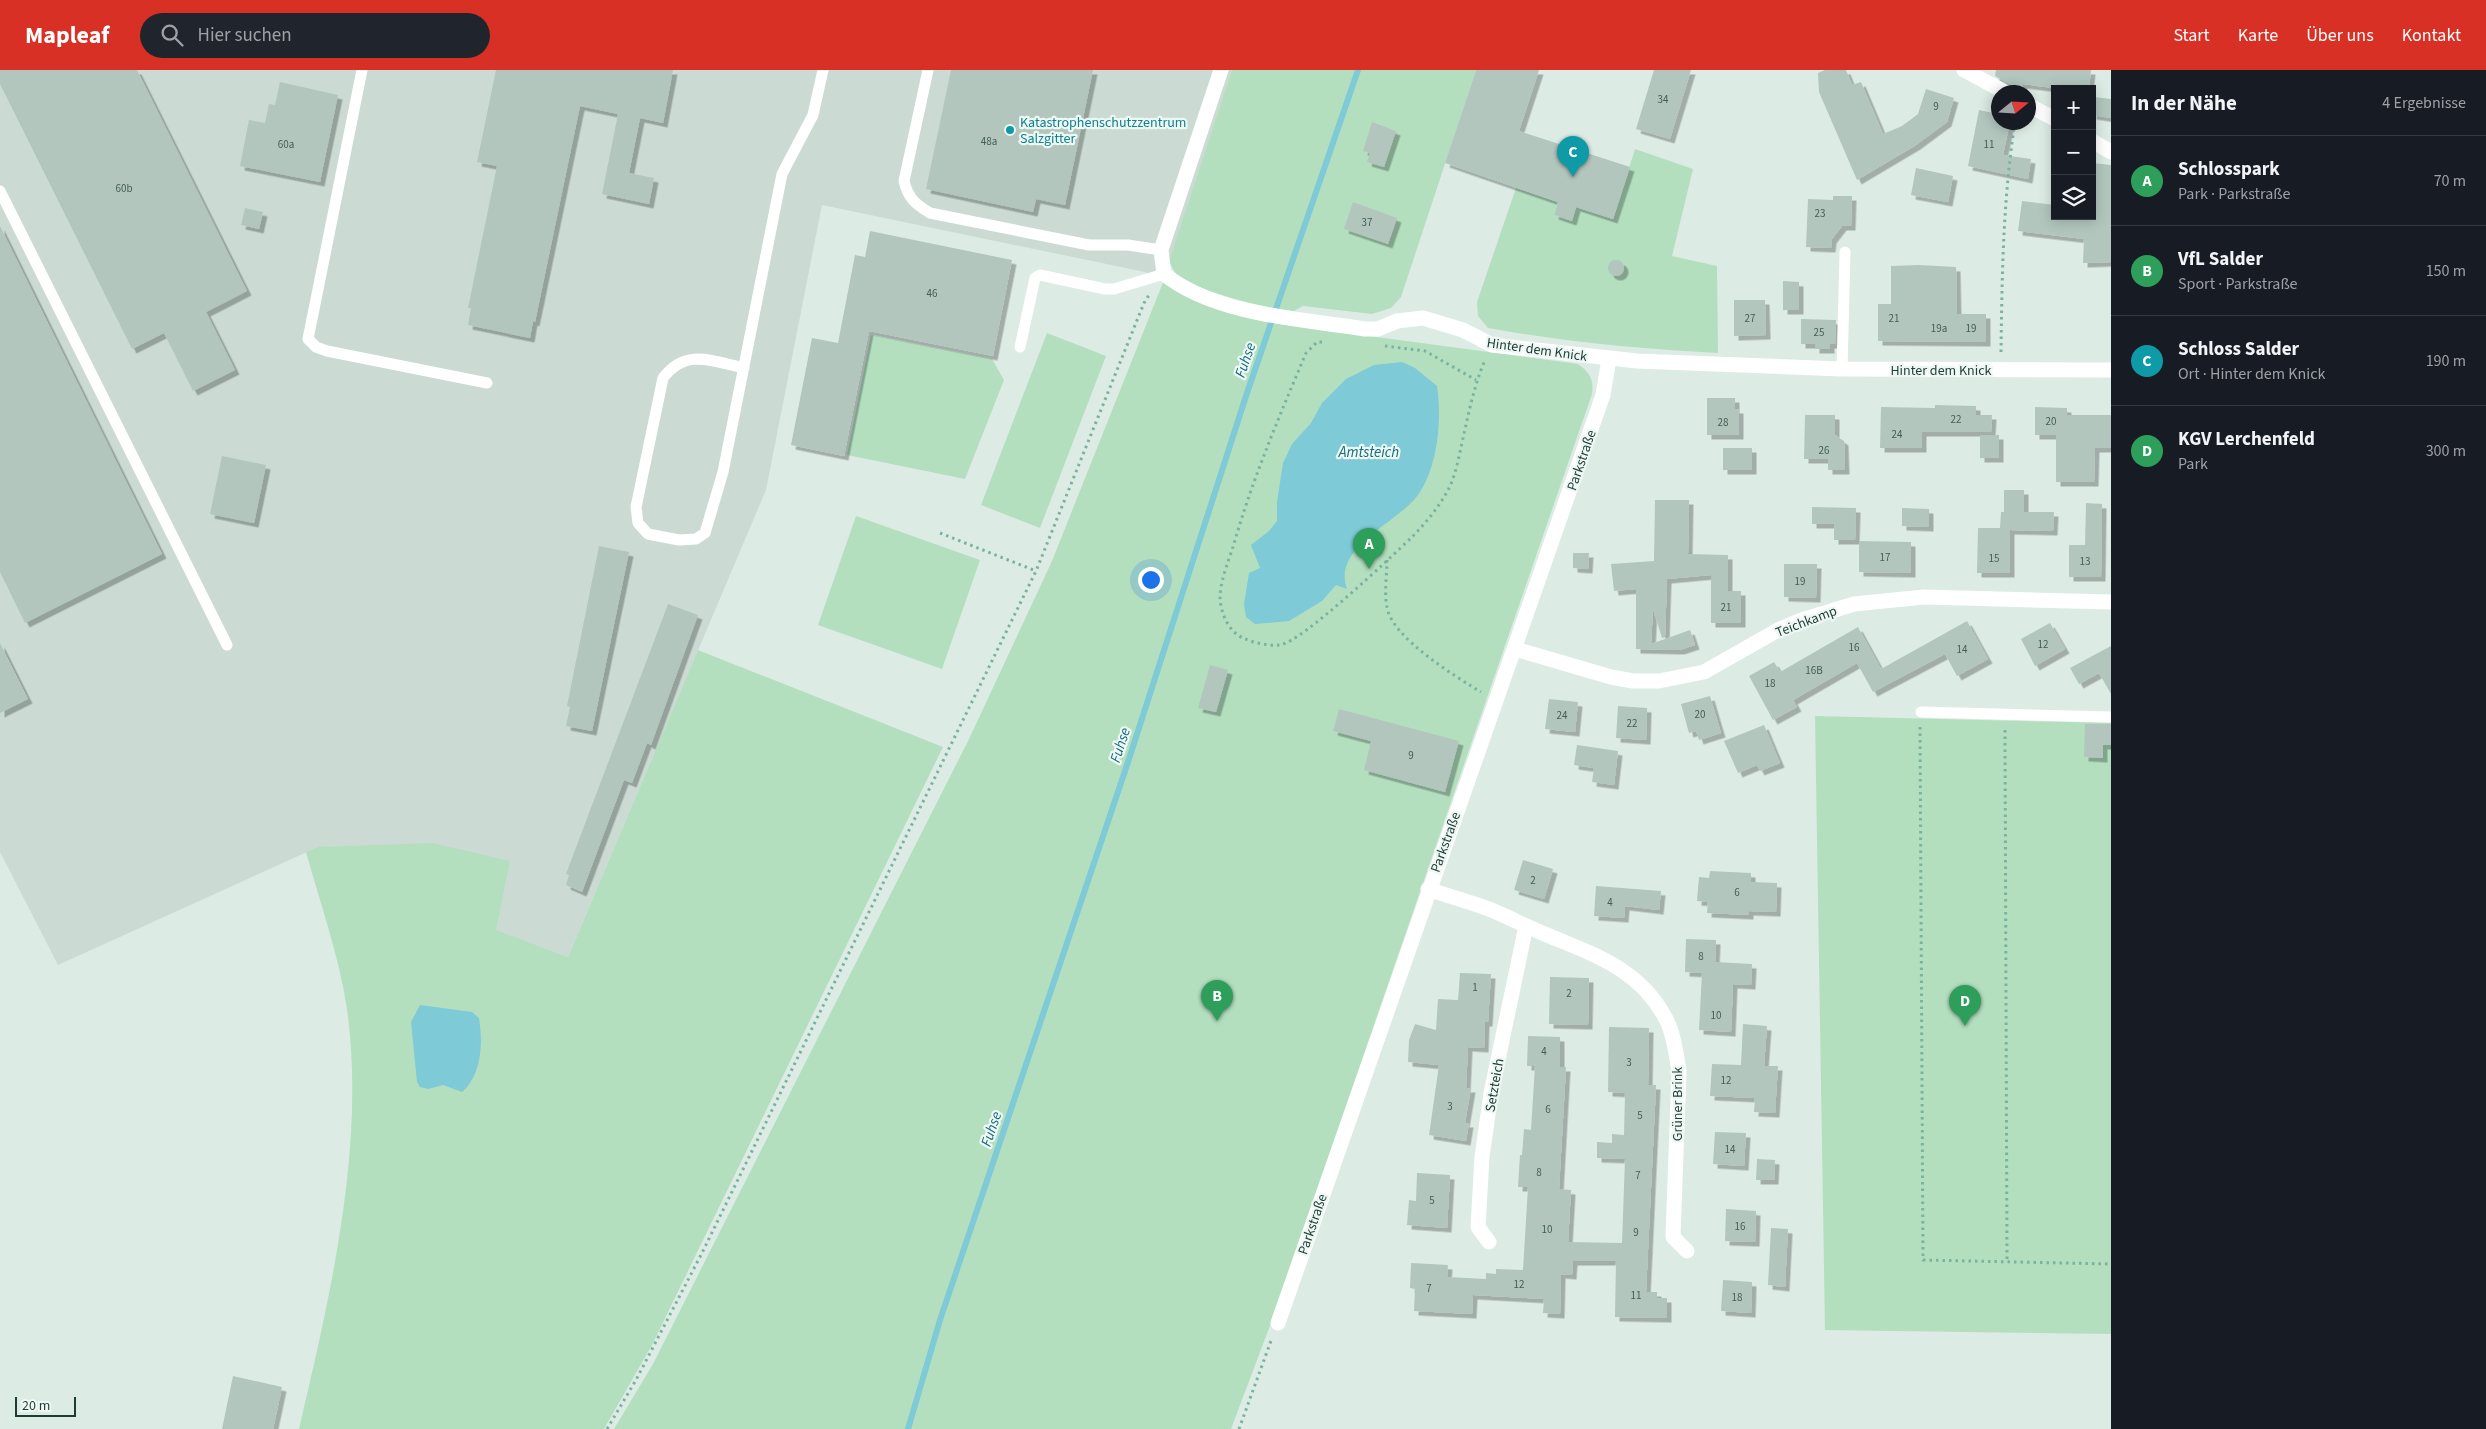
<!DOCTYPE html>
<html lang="de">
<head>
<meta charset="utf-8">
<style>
	:root { --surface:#171b24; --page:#20242c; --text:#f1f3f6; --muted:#9ea1a6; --line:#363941; --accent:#d93025 }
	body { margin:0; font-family:"Source Sans 3",sans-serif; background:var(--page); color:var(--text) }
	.controls { position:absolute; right:15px; top:15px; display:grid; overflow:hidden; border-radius:0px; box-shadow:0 2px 12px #0003 }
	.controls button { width:45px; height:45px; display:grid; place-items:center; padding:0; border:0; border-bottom:1px solid var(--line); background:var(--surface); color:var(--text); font:25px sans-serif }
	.compass { position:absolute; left:1991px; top:15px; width:45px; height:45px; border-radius:50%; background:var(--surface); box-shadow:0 2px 12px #0003; rotate:72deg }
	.scale { position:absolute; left:15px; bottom:12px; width:61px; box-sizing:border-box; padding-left:5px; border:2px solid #1d3c34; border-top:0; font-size:14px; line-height:18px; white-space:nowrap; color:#1d3c34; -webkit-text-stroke:4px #eef7f3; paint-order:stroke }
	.you { position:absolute; left:1150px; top:509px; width:18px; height:18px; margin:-12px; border:4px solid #fff; border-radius:50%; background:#1a73e8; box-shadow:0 0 0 8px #1a73e833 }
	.badge { display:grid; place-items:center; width:32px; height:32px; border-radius:50%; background:var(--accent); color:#fff; font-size:16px; font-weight:700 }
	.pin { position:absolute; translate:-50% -41px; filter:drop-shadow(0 1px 2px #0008) }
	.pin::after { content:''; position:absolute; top:26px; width:18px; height:15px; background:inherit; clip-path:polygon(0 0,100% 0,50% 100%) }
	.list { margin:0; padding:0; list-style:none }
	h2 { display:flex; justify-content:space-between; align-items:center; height:65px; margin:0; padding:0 20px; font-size:21px }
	h2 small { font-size:16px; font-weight:400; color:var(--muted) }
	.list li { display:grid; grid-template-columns:32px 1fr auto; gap:15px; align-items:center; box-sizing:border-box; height:90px; padding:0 20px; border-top:1px solid var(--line) }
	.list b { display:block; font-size:19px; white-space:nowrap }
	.list p { margin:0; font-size:16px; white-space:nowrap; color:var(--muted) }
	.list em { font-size:16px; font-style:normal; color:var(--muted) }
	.icon { flex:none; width:28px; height:28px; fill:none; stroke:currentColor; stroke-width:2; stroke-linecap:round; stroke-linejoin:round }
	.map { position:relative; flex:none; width:2111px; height:1359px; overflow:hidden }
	header { display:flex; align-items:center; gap:30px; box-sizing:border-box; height:70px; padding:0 25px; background:var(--accent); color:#fff }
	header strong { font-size:24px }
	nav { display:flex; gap:28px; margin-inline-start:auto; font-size:18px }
	.search { width:350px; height:45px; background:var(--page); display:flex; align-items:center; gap:12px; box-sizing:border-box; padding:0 18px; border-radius:28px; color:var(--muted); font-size:19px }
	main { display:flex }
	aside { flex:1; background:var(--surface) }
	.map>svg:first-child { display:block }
</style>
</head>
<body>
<header>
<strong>Mapleaf</strong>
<div class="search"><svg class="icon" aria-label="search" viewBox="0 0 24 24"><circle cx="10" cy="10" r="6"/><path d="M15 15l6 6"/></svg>Hier suchen</div>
<nav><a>Start</a><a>Karte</a><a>Über uns</a><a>Kontakt</a></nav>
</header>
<main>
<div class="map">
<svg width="2111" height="1359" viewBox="0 0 2111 1359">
	<defs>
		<filter id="shadow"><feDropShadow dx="4.5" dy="4.5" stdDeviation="0" flood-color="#0004"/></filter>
	</defs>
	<rect width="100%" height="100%" fill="#ddebe5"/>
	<polygon fill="#cbdbd4" points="0,0 1232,0 1164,210 1145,202 822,135 766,420 568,887 496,861 318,777 58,895 0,782"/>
	<g fill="#b3dfbf">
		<polygon points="1232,0 1476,0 1401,227 1391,238 1372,244 1303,236 1294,241 1269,238 1235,229 1206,220 1178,207 1169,192"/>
		<path d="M1635,79L1693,99L1672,186L1717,196L1718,283C1640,279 1565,272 1488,258L1478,246L1477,232L1516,118L1558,132L1554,145L1572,151L1576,137L1613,149Z"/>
		<path d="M1164,210L1174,220L1265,252L1578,294C1590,303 1594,309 1592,324L1271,1253L1231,1359H614L653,1294L969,669L1052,491Z"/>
		<polygon points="1047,263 1106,286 1040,458 981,435"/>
		<polygon points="871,265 992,289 1004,310 965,409 847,385"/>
		<polygon points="856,446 980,490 942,599 818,555"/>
		<path d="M698,580L943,677L652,1275L604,1359H299C330,1226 366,1076 347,939C339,886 320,833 306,782L318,777L433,773L510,791L496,860L568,887Z"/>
		<polygon points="1815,646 2111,653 2111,1264 1825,1260"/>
	</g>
	<g fill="#7ecad7">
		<path d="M1402,292L1415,298L1437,316C1442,348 1438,394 1420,422C1402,452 1331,475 1347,519L1336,515L1322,531L1289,551L1255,554L1246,547L1244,534L1249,503L1260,498L1251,475L1269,461L1277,451V432L1283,393L1292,374L1311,353L1322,333L1346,309L1374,295Z"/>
		<path d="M420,935L472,942L479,948C483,972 482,1005 462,1022L443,1015L428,1019L420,1017L417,1012L411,952Z"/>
	</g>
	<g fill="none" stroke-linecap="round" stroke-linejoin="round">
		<polyline stroke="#7ecad7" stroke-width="6" points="908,1359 940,1250 1128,692 1246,326 1358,0"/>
	</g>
	<g fill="#b2c6be" filter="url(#shadow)">
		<polygon points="0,0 137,0 247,221 206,242 235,300 193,321 164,263 132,279 0,14"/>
		<polygon points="496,0 673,0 663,53 640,48 629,103 654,108 649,134 602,124 618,44 580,36 535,252 533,251 530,268 468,255 471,238 468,238 497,96 477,92"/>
		<polygon points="951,0 1093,0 1065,135 1036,129 1033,142 926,119"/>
		<polygon points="1476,0 1539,0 1519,61 1630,97 1613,149 1576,137 1572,151 1554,145 1558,132 1445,93"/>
		<polygon points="1654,0 1691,0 1670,69 1636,59"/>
		<polygon points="1825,0 1846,0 1852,15 1861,12 1883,64 1902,56 1918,44 1926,19 1954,28 1947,52 1916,75 1857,110 1819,22 1818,3"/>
		<polygon points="1996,0 2091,0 2089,19 2061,19 2023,14 2021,22 2014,21 2010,14 1995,6"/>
		<polygon points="280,12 338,25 320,112 240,96 249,50 265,53 269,34 275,35"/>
		<polygon points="2094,27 2111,29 2111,48 2092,45"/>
		<polygon points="1979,40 1998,44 1998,52 2010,52 2003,85 2031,89 2028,109 1968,96"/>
		<polygon points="1372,52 1396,61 1384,97 1367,92 1370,83 1363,81"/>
		<polygon points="2092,93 2111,95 2111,192 2083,193 2084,169 2018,161 2022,131 2055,135 2055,146 2092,146"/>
		<polygon points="1916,98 1953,106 1948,132 1911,125"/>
		<polygon points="1833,126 1852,126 1851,156 1842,156 1832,169 1831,178 1806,177 1808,129 1833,130"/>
		<polygon points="1353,132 1397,148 1388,174 1344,159"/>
		<polygon points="245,138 263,142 259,159 241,155"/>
		<polygon points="0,156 162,484 25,553 0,502"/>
		<polygon points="870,161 1012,190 993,286 869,261 844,386 791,375 812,268 838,273 855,185 865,187"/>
		<circle cx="1616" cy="198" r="8"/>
		<polygon points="1919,195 1956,197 1957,244 1986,244 1986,272 1878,271 1878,234 1891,234 1891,196"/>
		<polygon points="1783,211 1799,212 1799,240 1783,240"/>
		<polygon points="1734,230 1765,230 1766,265 1734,266"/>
		<polygon points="1801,249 1836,250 1835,274 1830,274 1830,279 1815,279 1815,274 1801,274"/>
		<polygon points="1707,328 1735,328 1735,339 1739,339 1739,365 1707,365"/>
		<polygon points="1935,335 1976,336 1976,345 1992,345 1991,362 1922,362 1922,378 1880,378 1881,337 1935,338"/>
		<polygon points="2035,337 2067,338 2067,345 2111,345 2111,378 2095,378 2094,412 2056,412 2056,365 2035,365"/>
		<polygon points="1805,345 1835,345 1835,365 1844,371 1845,400 1828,400 1828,389 1804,389"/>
		<rect x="1980" y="365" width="19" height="23"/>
		<rect x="1723" y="378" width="29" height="22"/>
		<polygon points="222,386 266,395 254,453 210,444"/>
		<polygon points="2004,420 2024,420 2024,442 2054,442 2053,461 2010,460 2010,503 1977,503 1978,458 2000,458 2001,442 2004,442"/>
		<polygon points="1655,430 1689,430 1688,484 1728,485 1728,521 1741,521 1741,553 1711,553 1711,505 1667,509 1665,567 1662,568 1653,539 1651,574 1690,560 1695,575 1680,580 1636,579 1636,519 1614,521 1611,494 1654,491"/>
		<polygon points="2086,433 2102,434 2101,507 2069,507 2069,475 2085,475"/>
		<polygon points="1812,437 1856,438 1855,470 1834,470 1834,454 1812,454"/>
		<polygon points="1902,438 1929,439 1929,457 1902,456"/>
		<polygon points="1859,471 1911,472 1911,503 1859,502"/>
		<polygon points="599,476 629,482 592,661 566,656 570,637 567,636"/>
		<polygon points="1573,483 1589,483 1588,499 1573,498"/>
		<polygon points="1784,494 1817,494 1816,528 1784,527"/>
		<polygon points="668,534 698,545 651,675 647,673 632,713 624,710 582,822 566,815 569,805 566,804"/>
		<polygon points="1967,551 1988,589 1957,606 1945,584 1873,622 1857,593 1793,630 1797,637 1773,650 1749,606 1774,592 1780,602 1858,557 1881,599"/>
		<polygon points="2050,553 2065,579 2035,596 2021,569"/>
		<polygon points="0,573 28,629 0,643"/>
		<polygon points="2111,576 2111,624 2099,603 2079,614 2070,598"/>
		<polygon points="1210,595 1228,600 1216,642 1198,638"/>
		<polygon points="1710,626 1721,663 1699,670 1696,661 1689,663 1681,634"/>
		<polygon points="1549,629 1578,632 1575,662 1545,659"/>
		<polygon points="1618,636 1647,638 1646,670 1616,668"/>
		<polygon points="1339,639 1459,671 1445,722 1364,700 1371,671 1333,661"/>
		<polygon points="2085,654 2111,654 2111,675 2103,675 2103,688 2084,687"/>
		<polygon points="1764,655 1780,693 1760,701 1757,695 1738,703 1724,671"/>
		<polygon points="1577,675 1618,681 1614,715 1592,712 1594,698 1574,695"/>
		<polygon points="1523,790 1553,799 1544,829 1514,820"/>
		<polygon points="1710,801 1751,803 1751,812 1777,813 1776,842 1749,841 1749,845 1707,843 1708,832 1697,831 1699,807 1709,808"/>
		<polygon points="1596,816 1661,821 1659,840 1625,836 1624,848 1594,846"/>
		<polygon points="1686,869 1716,870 1715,892 1752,894 1751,915 1733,914 1731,962 1699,960 1702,903 1685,902"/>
		<polygon points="1460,903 1491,904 1488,952 1485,952 1484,978 1468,977 1466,1018 1471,1018 1465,1053 1469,1053 1466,1071 1429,1065 1439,995 1408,992 1409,970 1415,954 1436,960 1438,929 1458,930"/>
		<polygon points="1550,907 1589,908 1588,955 1549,954"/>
		<polygon points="1743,954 1767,956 1764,996 1778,996 1775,1043 1754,1042 1755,1028 1710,1026 1712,994 1741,995"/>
		<polygon points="1609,957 1649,958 1648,1015 1656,1015 1646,1222 1657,1222 1657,1228 1667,1228 1667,1248 1615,1247 1616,1191 1573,1191 1572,1205 1561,1204 1560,1244 1543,1243 1544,1229 1473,1225 1472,1244 1414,1241 1415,1219 1410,1218 1411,1193 1448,1195 1447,1207 1486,1209 1486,1203 1496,1204 1496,1199 1523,1200 1528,1117 1518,1117 1520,1085 1522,1085 1524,1059 1531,1060 1535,996 1527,996 1528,966 1560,967 1560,997 1566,997 1559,1119 1571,1120 1568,1172 1622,1173 1625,1089 1597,1088 1597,1072 1612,1073 1612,1064 1624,1065 1625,1023 1608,1022"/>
		<polygon points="1715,1062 1746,1063 1744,1096 1713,1094"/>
		<polygon points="1757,1089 1775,1090 1774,1110 1756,1110"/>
		<polygon points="1417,1103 1450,1105 1447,1158 1407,1155 1409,1130 1416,1131"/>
		<polygon points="1726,1139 1756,1141 1755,1172 1725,1171"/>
		<polygon points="1771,1158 1788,1159 1785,1217 1768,1215"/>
		<polygon points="1723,1210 1752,1212 1751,1243 1721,1241"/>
		<polygon points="233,1306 282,1317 273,1359 222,1359"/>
	</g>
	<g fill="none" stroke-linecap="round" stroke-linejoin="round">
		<g stroke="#7ab2a0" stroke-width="3" stroke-dasharray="2.5 4" stroke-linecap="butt">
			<path d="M1322,272H1317L1306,283C1279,347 1252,410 1233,477C1228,492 1220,512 1220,528C1221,544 1229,562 1243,568C1254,573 1268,576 1280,575C1302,572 1391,487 1411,468C1425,454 1439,437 1448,420C1455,407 1458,391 1461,377C1468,347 1473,318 1485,290"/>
			<polyline points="1385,276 1425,281 1476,310"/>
			<path d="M2001,282C2002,205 2003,129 2015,52"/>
			<polyline points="940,463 1036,501"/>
			<path d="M1387,490C1387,505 1384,522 1387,537C1391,567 1456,607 1481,622"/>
			<polyline points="1920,657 1923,1190 2111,1194"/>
			<polyline points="2005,660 2007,1192"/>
			<polyline points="607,1359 636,1310 702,1183 1036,501 1144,233 1149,225"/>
			<polyline points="1239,1359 1272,1268"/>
		</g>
		<g stroke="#fff" stroke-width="11">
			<polyline points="362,0 308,269 316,277 327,281 487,313"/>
			<path d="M928,0L904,111C908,128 915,134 930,143L1089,175H1128L1161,180"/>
			<polyline points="0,121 227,575"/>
			<polyline points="1020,277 1035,208 1040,205 1105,219 1114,219 1164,204"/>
			<path d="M744,298C712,291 686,278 663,308L636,437L638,453L648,464L679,470L696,469L705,463L723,402L782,104L813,45L823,0"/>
			<polyline points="1842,299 1845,182"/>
			<polyline points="1921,642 2111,647"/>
		</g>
		<g stroke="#fff" stroke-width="15">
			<path d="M1221,0L1161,180L1164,204C1215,245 1301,249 1365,259H1378L1397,251L1423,248L1463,260L1492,275L1637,291L1842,299L2111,300"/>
			<polyline points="1964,0 2005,22"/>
			<polyline points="2028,35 2055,49"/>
			<polyline points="2092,71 2111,82"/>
			<polyline points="1515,579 1611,607 1633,611 1659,611 1704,602 1778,560 1802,550 1854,534 1924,527 2111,532"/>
			<path d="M1428,819C1448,826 1470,832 1489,839C1511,848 1531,859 1552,867C1598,886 1641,901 1666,949C1674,964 1676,984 1679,1001L1673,1167L1687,1181"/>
			<polyline points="1489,1172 1478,1157 1482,1087 1491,1023 1526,856"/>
			<polyline points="1278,1253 1603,325 1609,289"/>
		</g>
	</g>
	<circle fill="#0f9aa8" stroke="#eef7f3" stroke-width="2" cx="1010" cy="60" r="5"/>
	<g text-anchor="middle" stroke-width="4.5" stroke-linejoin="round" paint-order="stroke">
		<g font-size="11" fill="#425e56">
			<text x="1663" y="33">34</text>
			<text x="1936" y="40">9</text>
			<text x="989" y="75">48a</text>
			<text x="286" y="78">60a</text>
			<text x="1989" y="78">11</text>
			<text x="124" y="122">60b</text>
			<text x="1820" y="147">23</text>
			<text x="1367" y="156">37</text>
			<text x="932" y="227">46</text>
			<text x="1750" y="252">27</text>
			<text x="1894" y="252">21</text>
			<text x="1939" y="262">19a</text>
			<text x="1971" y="262">19</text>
			<text x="1819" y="266">25</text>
			<text x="1956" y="353">22</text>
			<text x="2051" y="355">20</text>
			<text x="1723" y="356">28</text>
			<text x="1897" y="368">24</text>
			<text x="1824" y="384">26</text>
			<text x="1885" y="491">17</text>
			<text x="1994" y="492">15</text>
			<text x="2085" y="495">13</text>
			<text x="1800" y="515">19</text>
			<text x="1726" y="541">21</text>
			<text x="2043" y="578">12</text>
			<text x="1854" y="581">16</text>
			<text x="1962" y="583">14</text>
			<text x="1814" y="604">16B</text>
			<text x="1770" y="617">18</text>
			<text x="1700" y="648">20</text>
			<text x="1562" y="649">24</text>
			<text x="1632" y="657">22</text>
			<text x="1411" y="689">9</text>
			<text x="1533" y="814">2</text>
			<text x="1737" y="826">6</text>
			<text x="1610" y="836">4</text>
			<text x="1701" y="890">8</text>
			<text x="1475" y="921">1</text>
			<text x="1569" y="927">2</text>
			<text x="1716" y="949">10</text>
			<text x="1544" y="985">4</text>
			<text x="1629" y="996">3</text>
			<text x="1726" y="1014">12</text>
			<text x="1450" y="1040">3</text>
			<text x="1548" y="1043">6</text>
			<text x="1640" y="1049">5</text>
			<text x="1730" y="1083">14</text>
			<text x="1539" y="1106">8</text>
			<text x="1638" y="1109">7</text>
			<text x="1432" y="1134">5</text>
			<text x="1740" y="1160">16</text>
			<text x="1547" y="1163">10</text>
			<text x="1636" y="1166">9</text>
			<text x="1519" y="1218">12</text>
			<text x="1429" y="1222">7</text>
			<text x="1636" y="1229">11</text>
			<text x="1737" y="1231">18</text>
		</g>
		<g font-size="14" fill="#0d838f" stroke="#eef7f3" text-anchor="start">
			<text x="1020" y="57">Katastrophenschutzzentrum<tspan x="1020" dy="16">Salzgitter</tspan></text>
		</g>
		<g font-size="14" fill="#1d3c34" stroke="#eef7f3">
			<text transform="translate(1537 279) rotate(8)" y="5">Hinter dem Knick</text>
			<text x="1941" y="305">Hinter dem Knick</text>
			<text transform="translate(1581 390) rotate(-71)" y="5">Parkstraße</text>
			<text transform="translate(1806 551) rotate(-21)" y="5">Teichkamp</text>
			<text transform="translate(1445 772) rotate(-70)" y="5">Parkstraße</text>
			<text transform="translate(1494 1015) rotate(-80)" y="5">Setzteich</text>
			<text transform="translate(1677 1034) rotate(-90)" y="5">Grüner Brink</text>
			<text transform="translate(1312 1154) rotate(-71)" y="5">Parkstraße</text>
		</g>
		<g font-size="15" font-style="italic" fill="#116c7e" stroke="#eef7f3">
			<text transform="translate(1245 290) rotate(-71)" y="5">Fuhse</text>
			<text x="1369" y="387">Amtsteich</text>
			<text transform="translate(1120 675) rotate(-72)" y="5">Fuhse</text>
			<text transform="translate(991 1059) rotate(-71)" y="5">Fuhse</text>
		</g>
	</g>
</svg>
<div class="controls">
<button>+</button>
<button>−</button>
<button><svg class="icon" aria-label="layers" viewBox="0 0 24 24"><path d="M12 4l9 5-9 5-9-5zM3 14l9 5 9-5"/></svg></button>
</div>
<svg class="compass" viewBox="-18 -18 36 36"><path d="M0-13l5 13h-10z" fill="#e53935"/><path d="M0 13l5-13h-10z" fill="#9ea1a6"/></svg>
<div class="scale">20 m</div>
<div class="you"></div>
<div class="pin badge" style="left:1369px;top:499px;background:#2e9e5b">A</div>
<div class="pin badge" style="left:1217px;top:951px;background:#2e9e5b">B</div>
<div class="pin badge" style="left:1573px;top:107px;background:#0f9aa8">C</div>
<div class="pin badge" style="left:1965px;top:956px;background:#2e9e5b">D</div>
</div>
<aside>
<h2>In der Nähe<small>4 Ergebnisse</small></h2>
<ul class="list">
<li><span class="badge" style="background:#2e9e5b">A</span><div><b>Schlosspark</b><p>Park · Parkstraße</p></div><em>70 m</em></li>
<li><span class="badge" style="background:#2e9e5b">B</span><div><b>VfL Salder</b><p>Sport · Parkstraße</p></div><em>150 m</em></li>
<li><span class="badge" style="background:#0f9aa8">C</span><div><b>Schloss Salder</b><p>Ort · Hinter dem Knick</p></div><em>190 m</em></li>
<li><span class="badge" style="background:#2e9e5b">D</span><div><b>KGV Lerchenfeld</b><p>Park</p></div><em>300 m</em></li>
</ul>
</aside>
</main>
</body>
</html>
